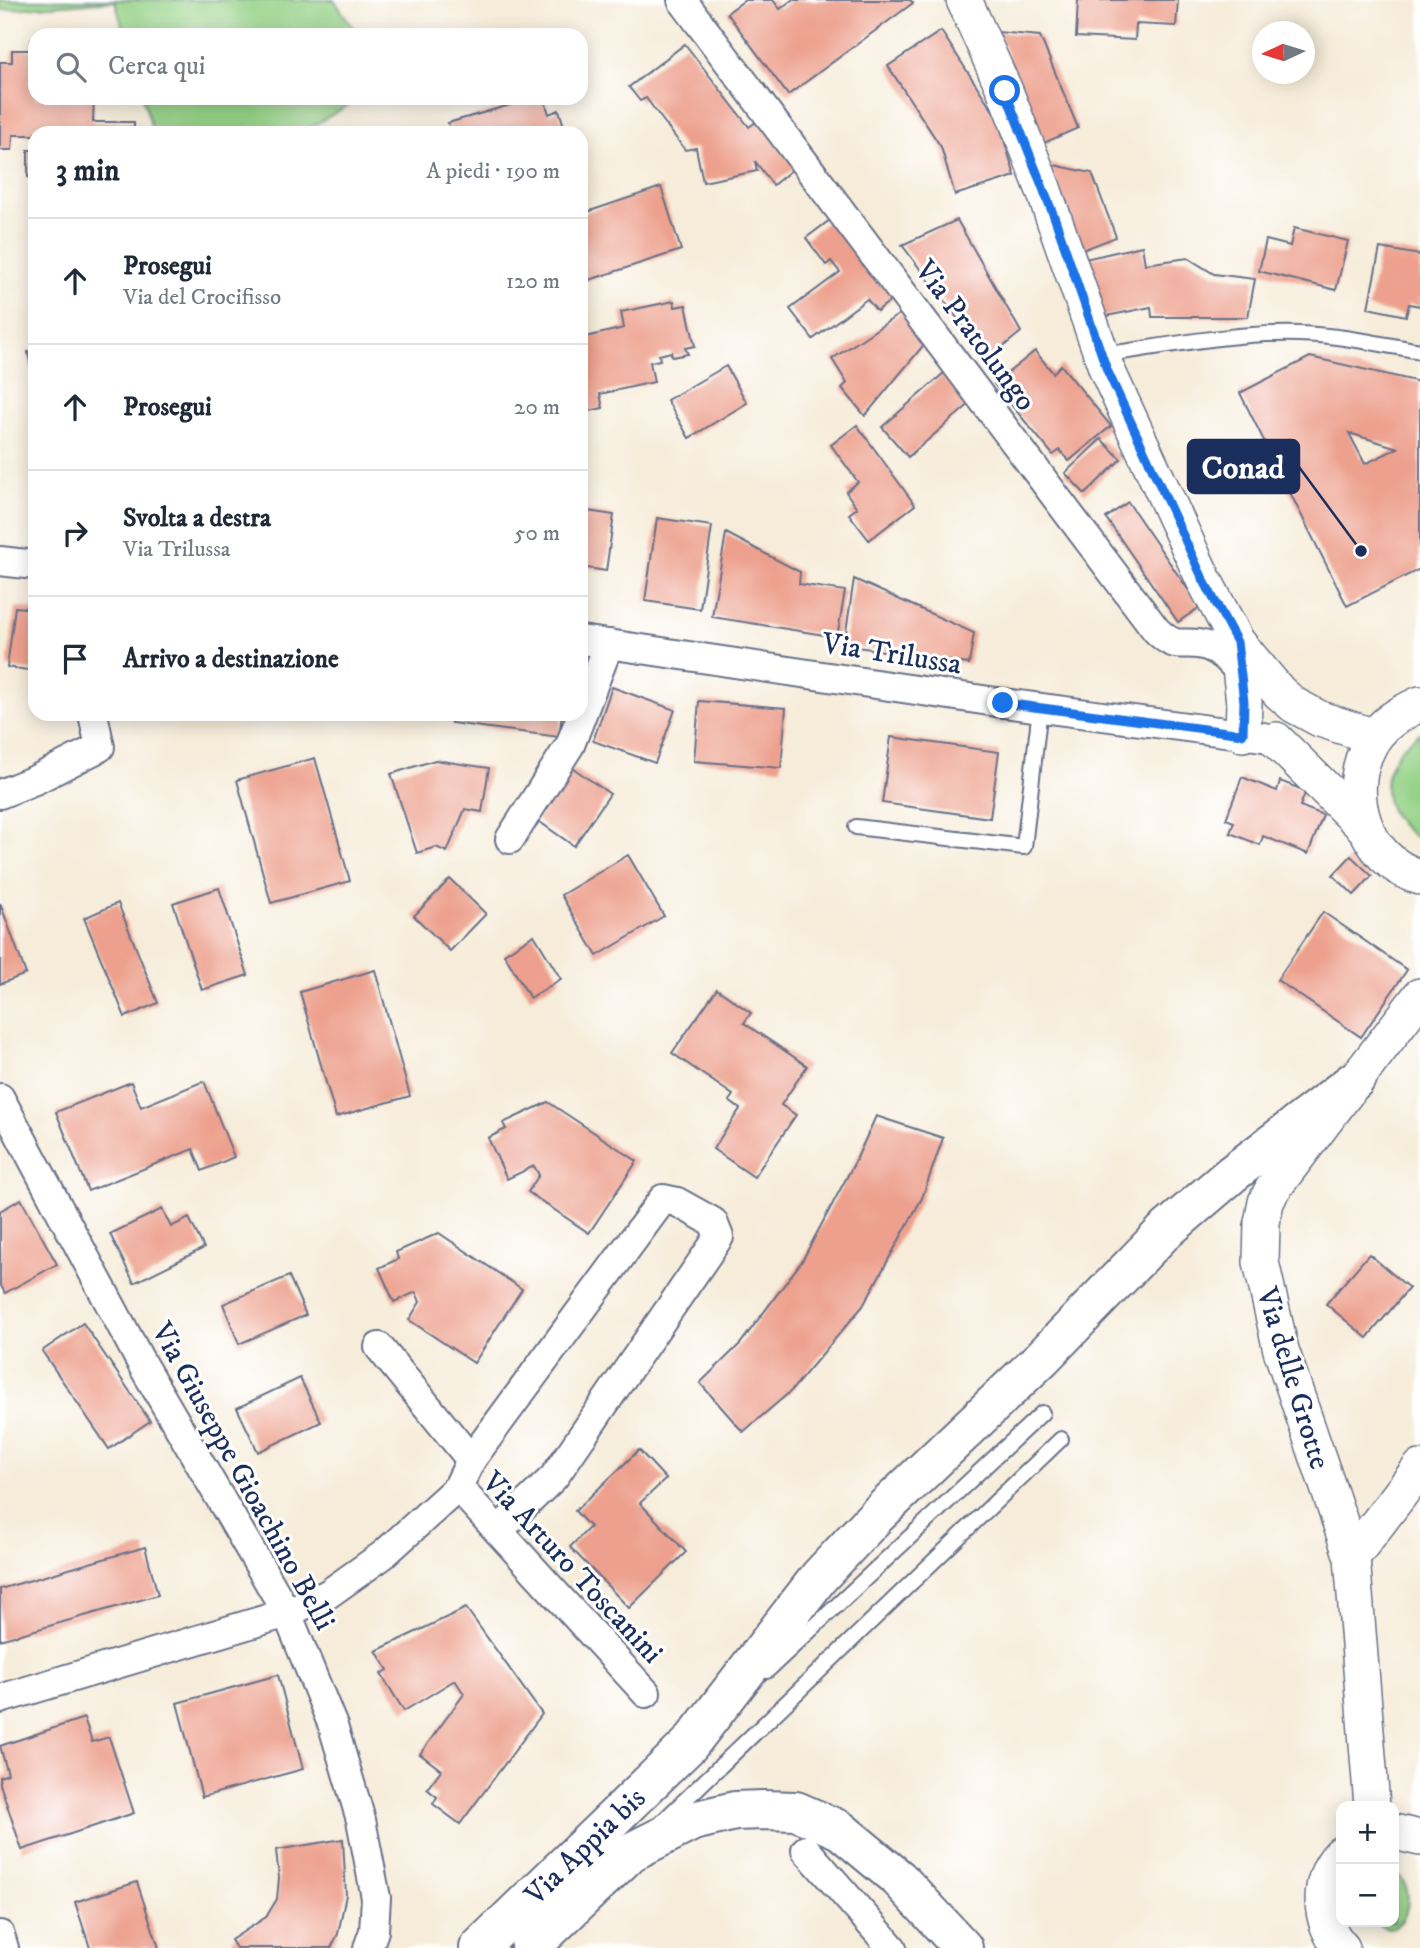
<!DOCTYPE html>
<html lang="it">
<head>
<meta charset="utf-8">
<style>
	:root { --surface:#fff; --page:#f6f6f7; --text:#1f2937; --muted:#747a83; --line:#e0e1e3 }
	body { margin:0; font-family:"IM FELL DW Pica",serif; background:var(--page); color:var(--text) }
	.controls { position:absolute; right:21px; bottom:21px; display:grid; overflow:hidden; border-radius:14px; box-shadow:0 4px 18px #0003 }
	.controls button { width:63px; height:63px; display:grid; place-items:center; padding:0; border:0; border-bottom:2px solid var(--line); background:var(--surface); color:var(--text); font:35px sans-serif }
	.compass { position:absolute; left:1252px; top:21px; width:63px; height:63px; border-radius:50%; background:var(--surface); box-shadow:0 4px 18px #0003; rotate:266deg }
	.stop { position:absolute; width:21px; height:21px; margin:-16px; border:5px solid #1a73e8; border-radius:50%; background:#fff }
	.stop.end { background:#1a73e8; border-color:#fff; box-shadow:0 2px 7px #0008 }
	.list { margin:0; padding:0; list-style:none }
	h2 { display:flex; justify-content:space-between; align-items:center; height:91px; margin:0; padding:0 28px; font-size:30px }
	h2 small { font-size:23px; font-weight:400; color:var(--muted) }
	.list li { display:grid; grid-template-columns:46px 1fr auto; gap:21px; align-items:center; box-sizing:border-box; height:126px; padding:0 28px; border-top:2px solid var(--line) }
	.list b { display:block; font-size:26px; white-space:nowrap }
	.list p { margin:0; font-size:23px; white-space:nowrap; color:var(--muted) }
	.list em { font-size:23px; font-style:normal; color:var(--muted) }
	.icon { flex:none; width:38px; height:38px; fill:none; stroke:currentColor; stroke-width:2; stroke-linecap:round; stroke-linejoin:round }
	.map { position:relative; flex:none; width:1420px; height:1948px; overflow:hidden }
	.search { position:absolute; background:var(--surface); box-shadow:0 4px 18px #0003; left:28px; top:28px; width:560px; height:77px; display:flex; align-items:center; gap:18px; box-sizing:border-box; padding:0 24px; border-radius:21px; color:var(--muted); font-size:26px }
	.panel { position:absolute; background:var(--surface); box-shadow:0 4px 18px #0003; left:28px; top:126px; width:560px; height:595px; border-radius:21px }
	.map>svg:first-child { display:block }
</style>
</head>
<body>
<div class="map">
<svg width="1420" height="1948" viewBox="0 0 1420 1948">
	<rect width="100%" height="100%" fill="#fff"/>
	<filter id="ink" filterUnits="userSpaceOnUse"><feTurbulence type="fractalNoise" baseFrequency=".0143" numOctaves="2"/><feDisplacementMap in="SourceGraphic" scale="14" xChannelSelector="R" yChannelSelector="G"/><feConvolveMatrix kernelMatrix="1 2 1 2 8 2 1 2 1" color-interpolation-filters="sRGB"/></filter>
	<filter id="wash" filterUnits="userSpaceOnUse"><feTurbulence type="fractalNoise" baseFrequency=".00686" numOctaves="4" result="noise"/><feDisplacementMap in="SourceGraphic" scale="28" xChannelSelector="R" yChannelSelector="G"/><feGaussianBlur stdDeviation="1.57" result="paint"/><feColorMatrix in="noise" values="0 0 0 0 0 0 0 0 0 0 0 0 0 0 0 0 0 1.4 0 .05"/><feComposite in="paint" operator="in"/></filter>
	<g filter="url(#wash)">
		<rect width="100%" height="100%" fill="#f6ecd9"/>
		<g fill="#95d186" stroke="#588072" stroke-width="2">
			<polygon points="0,0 334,0 358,35 125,35 115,1 0,10"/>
			<polygon points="143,98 361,98 300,133 153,133"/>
			<path d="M1420,733V840C1373,813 1376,761 1420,733Z"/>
			<path d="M1394,1873C1420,1885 1407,1947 1373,1922H1394Z"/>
		</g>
		<g id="blocks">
			<g fill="#eda08d" fill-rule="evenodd">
				<polygon points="745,0 773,0 780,9 792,0 910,0 913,3 788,95 727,13"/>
				<polygon points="1078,0 1178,0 1176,26 1136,24 1135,40 1076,37"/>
				<polygon points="941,31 997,117 1015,176 955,195 941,147 888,66"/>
				<polygon points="998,32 1040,36 1078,128 1044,143"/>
				<polygon points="31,40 35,40 35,98 94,98 93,122 134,122 134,133 35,133 35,135 13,135 12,150 0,150 0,62 12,62 12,50 31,50"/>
				<polygon points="685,44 749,127 763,117 799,164 773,185 755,161 757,171 703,182 696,148 685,150 646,98 640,101 629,87"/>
				<polygon points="534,98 544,98 549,114 559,110 566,133 451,133 448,123"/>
				<polygon points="28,150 35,150 35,178 28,177"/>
				<polygon points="1049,164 1092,173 1116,237 1080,251"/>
				<polygon points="661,187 681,250 583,282 581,277 581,214"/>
				<polygon points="834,217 894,298 877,311 867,299 813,339 790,309 840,272 831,261 826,265 806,238"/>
				<polygon points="957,220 1021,332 988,359 902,245"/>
				<polygon points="1294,228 1348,241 1336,290 1259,271 1266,240 1290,246"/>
				<polygon points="1142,246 1145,264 1188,258 1214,274 1255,279 1248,317 1152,317 1151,307 1097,318 1085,259"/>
				<polygon points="1380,248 1420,255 1420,306 1409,304 1406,316 1368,308"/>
				<polygon points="674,301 675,307 686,305 695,346 685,348 688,354 672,357 671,352 659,355 660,360 650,362 654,382 600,394 603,408 581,413 581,338 624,328 621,312"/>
				<polygon points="904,311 927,341 865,416 842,388 847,383 832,359"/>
				<polygon points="35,350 35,380 34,380 28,352"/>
				<polygon points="1035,351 1053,373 1061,365 1111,426 1069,461 1060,450 1053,455 994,384"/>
				<path d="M1310,357L1420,382V569L1347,606L1240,393ZM1349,433L1398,448L1365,464Z"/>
				<polygon points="726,366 747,403 689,438 667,400"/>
				<polygon points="945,372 972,402 908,457 882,427"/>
				<polygon points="857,425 915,505 869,540 849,514 857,508 846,492 858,482 831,445"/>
				<polygon points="1101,439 1121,459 1085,494 1065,473"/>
				<polygon points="1128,502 1200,607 1178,622 1106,518"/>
				<polygon points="581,510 614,515 606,571 581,567"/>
				<polygon points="657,518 712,526 700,609 645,601"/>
				<polygon points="726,533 800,572 799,584 845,591 837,637 712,617"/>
				<polygon points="854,579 974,633 969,664 844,645"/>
				<polygon points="15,607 35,609 35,671 7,667"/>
				<polygon points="612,687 675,710 655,763 593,741"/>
				<polygon points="699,701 786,708 781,768 694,761"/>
				<polygon points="452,714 562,714 559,737 451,723"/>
				<polygon points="891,737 999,752 990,818 882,803"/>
				<polygon points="315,758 350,881 271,903 237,780"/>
				<polygon points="435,760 489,768 482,812 465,809 447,852 436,847 417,853 391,774"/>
				<polygon points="573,768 610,794 574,846 537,820"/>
				<polygon points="1242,777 1277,791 1280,781 1306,791 1300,806 1323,815 1308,854 1263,836 1260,845 1230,833 1234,822 1226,819"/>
				<polygon points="628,855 664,916 597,956 561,895"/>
				<polygon points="1351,856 1372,876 1354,895 1333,875"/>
				<polygon points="450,879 486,914 450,951 414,916"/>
				<polygon points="219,888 248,975 202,990 173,903"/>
				<polygon points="0,903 26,974 0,984"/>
				<polygon points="118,903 158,1003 125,1017 84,918"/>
				<polygon points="1323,912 1407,970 1361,1037 1277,980"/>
				<polygon points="534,935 561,979 530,998 504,954"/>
				<polygon points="375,970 410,1096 336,1117 300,992"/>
				<polygon points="717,989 751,1013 744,1023 807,1066 781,1105 796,1115 754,1177 713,1149 740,1109 729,1101 733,1095 672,1053"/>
				<polygon points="204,1081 234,1157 202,1171 193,1149 88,1191 56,1112 131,1082 141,1107"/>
				<polygon points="548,1102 637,1161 589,1233 528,1192 539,1175 534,1166 507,1179 488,1138 506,1129 503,1123"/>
				<polygon points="876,1116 943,1138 922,1198 863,1306 791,1391 743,1432 700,1383 740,1344 802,1261 856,1160"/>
				<polygon points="21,1199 57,1264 5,1293 0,1284 0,1211"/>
				<polygon points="162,1209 171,1227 189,1218 204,1248 134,1283 110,1234"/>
				<polygon points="439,1233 522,1289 474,1363 409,1320 420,1302 416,1292 394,1302 379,1268 398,1259 396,1252"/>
				<polygon points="1369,1254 1409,1288 1367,1338 1326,1304"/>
				<polygon points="289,1276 306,1315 239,1344 223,1304"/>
				<polygon points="83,1323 150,1421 109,1449 42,1351"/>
				<polygon points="300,1378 321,1422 258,1452 237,1408"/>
				<polygon points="639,1450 666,1479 640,1503 686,1552 629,1608 570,1547 590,1527 575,1511"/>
				<polygon points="145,1547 158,1595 0,1640 0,1589"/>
				<polygon points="466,1608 542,1714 460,1824 433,1804 437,1797 427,1789 441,1770 420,1754 464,1694 455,1680 404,1711 381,1674 388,1670 376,1651"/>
				<polygon points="278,1675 303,1769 202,1797 177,1703"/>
				<polygon points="84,1718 92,1742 109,1737 134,1813 22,1850 0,1784 0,1777 8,1774 0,1746"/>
				<polygon points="343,1839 346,1895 338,1934 331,1948 236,1948 231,1940 266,1917 277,1899 279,1878 276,1850"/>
				<polygon points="137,1882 159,1948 90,1948 75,1902"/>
			</g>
		</g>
	</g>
	<g filter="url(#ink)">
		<use href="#blocks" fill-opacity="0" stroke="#687189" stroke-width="2"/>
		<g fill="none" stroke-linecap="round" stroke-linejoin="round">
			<g stroke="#687189" stroke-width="18">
				<g id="service">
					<path d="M1102,355C1167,346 1233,332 1299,334C1339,335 1380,344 1420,351"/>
					<polyline points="856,827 1024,847 1040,708"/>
					<polyline points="767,1671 1042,1413"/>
					<polyline points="662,1822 1061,1439"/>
				</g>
			</g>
			<g stroke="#687189" stroke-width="32">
				<g id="minor">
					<path d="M682,0L1156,630C1179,653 1182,638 1207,646C1222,651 1232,662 1241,674"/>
					<polyline points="0,561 35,565"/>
					<polyline points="581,640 1003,703 1263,737"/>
					<polyline points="0,794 35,780 100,747 93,714"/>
					<polyline points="510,839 570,745 609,644"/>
					<polyline points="0,1098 143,1366 287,1613 333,1726 361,1820 376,1898 374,1931 368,1948"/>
					<polyline points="379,1347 471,1460"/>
					<polyline points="458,1487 471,1460 663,1199 677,1202 713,1222 719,1237 554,1477 498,1531"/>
					<polyline points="0,1699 287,1613 328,1594 383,1555 458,1487 646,1693"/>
					<polyline points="806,1850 892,1948"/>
					<polyline points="0,1935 4,1948"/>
				</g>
			</g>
			<g stroke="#687189" stroke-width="38">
				<g id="tertiary">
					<polyline points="964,0 1005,91 1043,188 1107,370 1203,578 1237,642 1279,692 1294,705 1320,719 1363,733"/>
					<polyline points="1237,642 1244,702 1243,734"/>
					<path d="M1420,704C1400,713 1381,724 1370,744C1343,792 1364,861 1420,877"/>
					<polyline points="1276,740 1364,827"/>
					<polyline points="1352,1557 1420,1468"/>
					<polyline points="1372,1806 1352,1557 1281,1350 1261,1262 1262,1223 1266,1202 1272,1190 1420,996"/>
					<polyline points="1394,1832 1420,1838"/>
					<path d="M1341,1854C1316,1878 1318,1924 1342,1948"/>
				</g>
			</g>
			<g stroke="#687189" stroke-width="42">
				<g id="trunk">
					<path id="s1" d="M479,1948L690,1744L819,1577L875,1517L1043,1357L1163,1233L1232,1174L1355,1080"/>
					<polyline points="530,1948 631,1852 693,1821 735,1811 763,1810 796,1811 840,1830 899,1879 963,1948"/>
				</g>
			</g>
			<use href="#service" stroke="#fff" stroke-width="14"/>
			<use href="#minor" stroke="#fff" stroke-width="28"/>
			<use href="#tertiary" stroke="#fff" stroke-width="35"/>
			<use href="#trunk" stroke="#fff" stroke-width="38"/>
		</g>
	</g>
	<g fill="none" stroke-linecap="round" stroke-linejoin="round" filter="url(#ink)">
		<polyline stroke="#1a73e8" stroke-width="9" points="1003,703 1243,734 1244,702 1237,642 1203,579 1107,370 1055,219 1005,91"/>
	</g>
	<g text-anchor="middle" stroke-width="6" stroke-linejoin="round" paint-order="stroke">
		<g font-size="30" fill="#1b2f5e" stroke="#fff">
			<text transform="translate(976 335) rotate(53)" y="10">Via Pratolungo</text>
			<text transform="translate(892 653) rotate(9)" y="10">Via Trilussa</text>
			<text transform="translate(1294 1378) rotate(73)" y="10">Via delle Grotte</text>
			<text transform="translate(244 1476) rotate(61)" y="10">Via Giuseppe Gioachino Belli</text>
			<text transform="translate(573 1567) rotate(47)" y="10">Via Arturo Toscanini</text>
			<text dy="10" stroke="none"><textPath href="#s1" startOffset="147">Via Appia bis</textPath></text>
		</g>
	</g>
	<path fill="none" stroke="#1b2f5e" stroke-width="2.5" d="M1361 551L1299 467"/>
	<circle fill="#1b2f5e" stroke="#fff" stroke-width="2.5" cx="1361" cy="551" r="7"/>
	<rect fill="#1b2f5e" stroke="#1b2f5e" stroke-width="2.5" x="1188" y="440" width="111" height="53" rx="7"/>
	<g font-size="32" text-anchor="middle" font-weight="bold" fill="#fff">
		<text x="1243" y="478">Conad</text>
	</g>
</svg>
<div class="controls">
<button>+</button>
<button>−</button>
</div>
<svg class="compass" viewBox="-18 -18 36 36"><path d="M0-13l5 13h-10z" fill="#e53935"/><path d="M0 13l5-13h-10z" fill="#747a83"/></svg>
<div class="stop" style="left:1005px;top:91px"></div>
<div class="stop end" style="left:1003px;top:703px"></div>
<div class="search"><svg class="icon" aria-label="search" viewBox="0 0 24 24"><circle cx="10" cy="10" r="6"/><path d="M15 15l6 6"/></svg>Cerca qui</div>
<section class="panel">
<h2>3 min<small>A piedi · 190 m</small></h2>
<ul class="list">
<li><svg class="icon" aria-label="ahead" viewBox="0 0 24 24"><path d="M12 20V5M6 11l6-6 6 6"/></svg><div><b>Prosegui</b><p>Via del Crocifisso</p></div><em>120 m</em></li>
<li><svg class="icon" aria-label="ahead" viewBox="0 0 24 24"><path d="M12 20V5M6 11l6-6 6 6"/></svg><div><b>Prosegui</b></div><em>20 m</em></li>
<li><svg class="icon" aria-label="right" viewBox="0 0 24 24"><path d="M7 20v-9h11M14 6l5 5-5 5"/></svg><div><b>Svolta a destra</b><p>Via Trilussa</p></div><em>50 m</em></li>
<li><svg class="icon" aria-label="arrive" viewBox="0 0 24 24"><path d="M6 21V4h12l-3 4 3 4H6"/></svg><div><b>Arrivo a destinazione</b></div></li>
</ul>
</section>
</div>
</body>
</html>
